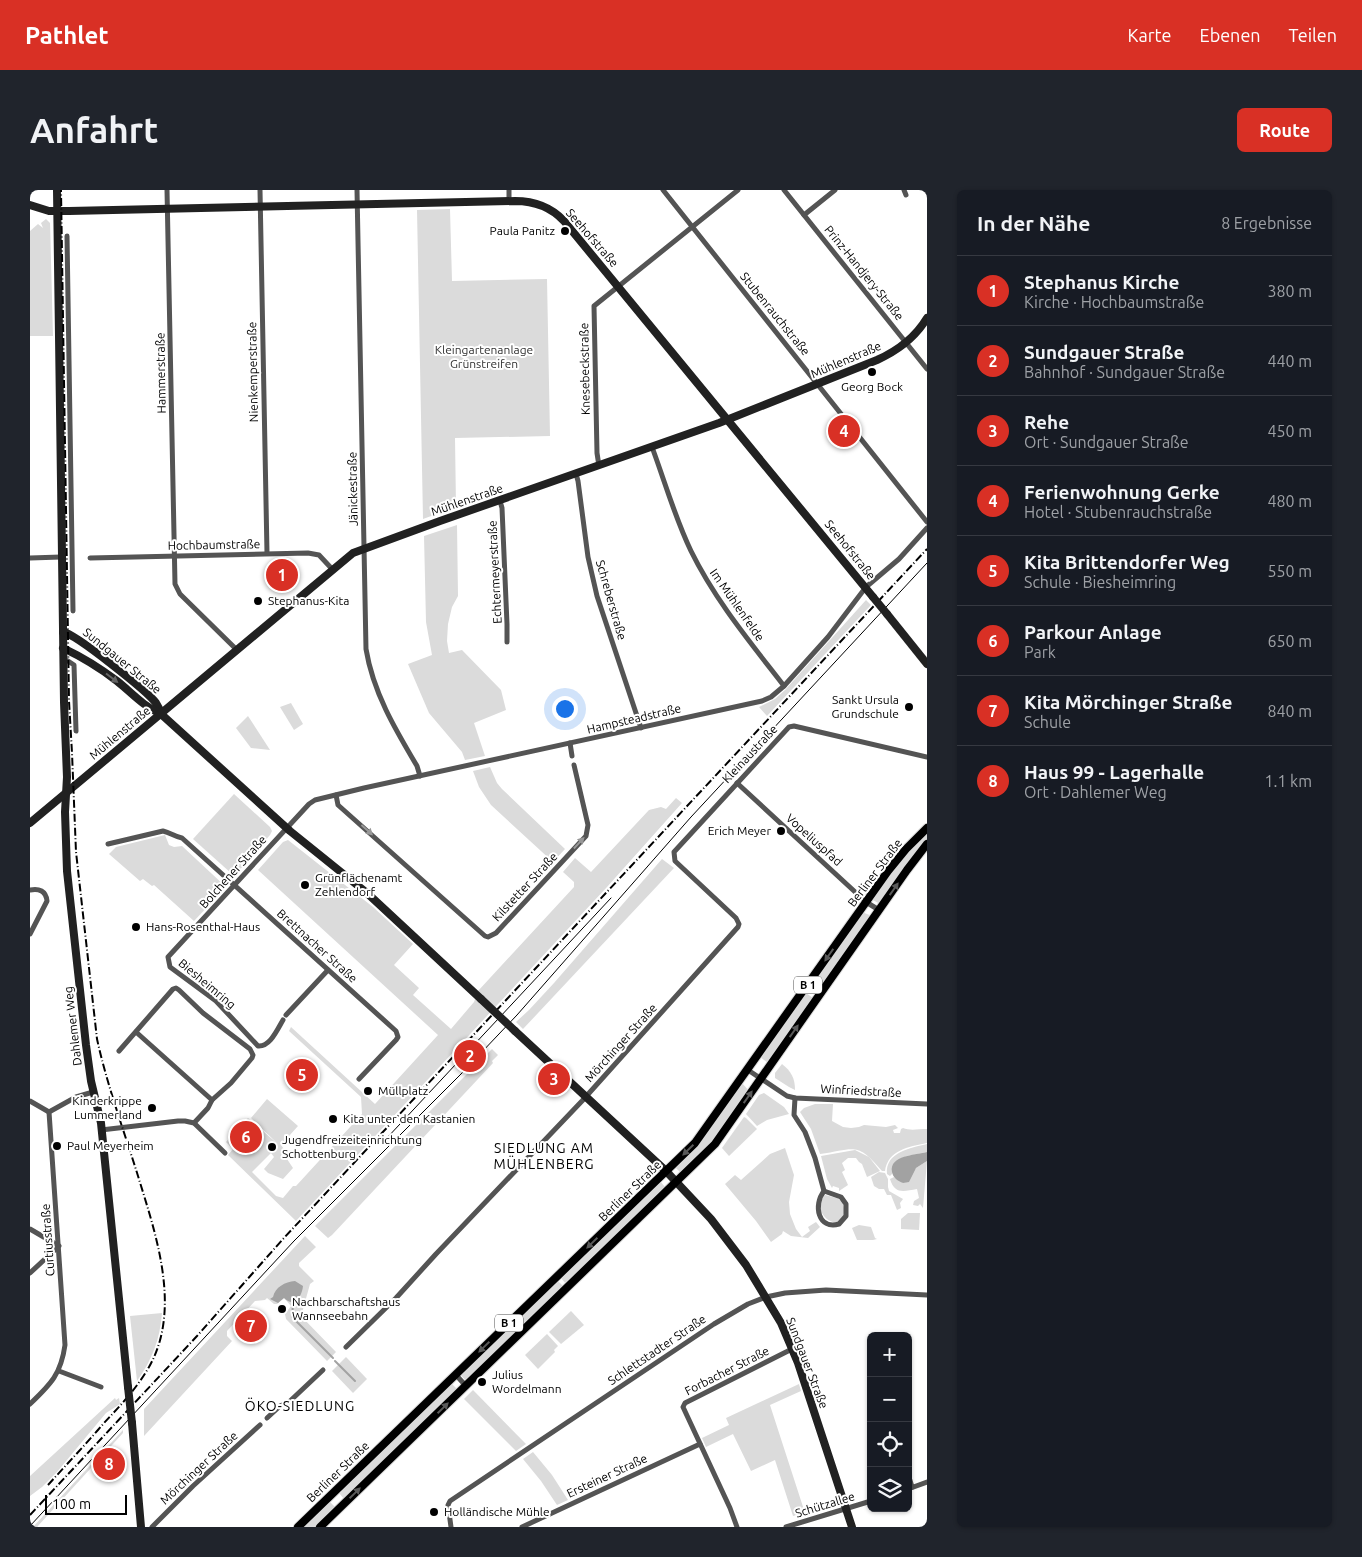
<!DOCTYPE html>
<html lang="de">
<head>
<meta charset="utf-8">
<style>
	:root { --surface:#171b24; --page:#20242c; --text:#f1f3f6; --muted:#9ea1a6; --line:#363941; --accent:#d93025 }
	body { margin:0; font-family:Ubuntu,sans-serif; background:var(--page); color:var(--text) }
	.controls { position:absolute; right:15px; bottom:15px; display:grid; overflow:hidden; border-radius:8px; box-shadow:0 1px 4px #0004 }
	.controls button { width:45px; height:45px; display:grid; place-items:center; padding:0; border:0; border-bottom:1px solid var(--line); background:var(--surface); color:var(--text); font:25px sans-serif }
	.scale { position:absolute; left:15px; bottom:12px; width:82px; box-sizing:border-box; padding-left:5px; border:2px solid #000; border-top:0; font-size:14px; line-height:18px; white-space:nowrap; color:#000; -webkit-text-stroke:4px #fff; paint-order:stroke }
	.you { position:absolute; left:534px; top:518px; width:18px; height:18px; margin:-12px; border:4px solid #fff; border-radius:50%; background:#1a73e8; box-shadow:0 0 0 8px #1a73e833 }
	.badge { display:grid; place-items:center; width:32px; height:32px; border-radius:50%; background:var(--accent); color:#fff; font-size:16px; font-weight:700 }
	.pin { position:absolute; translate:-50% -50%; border:2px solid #fff; box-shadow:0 1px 5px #0006 }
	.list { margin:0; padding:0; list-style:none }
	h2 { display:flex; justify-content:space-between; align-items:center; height:65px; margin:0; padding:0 20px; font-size:21px }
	h2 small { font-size:16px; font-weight:400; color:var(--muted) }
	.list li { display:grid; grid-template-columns:32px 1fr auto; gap:15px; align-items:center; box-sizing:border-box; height:70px; padding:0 20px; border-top:1px solid var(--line) }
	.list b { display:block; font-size:19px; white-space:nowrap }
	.list p { margin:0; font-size:16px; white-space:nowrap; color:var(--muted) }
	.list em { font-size:16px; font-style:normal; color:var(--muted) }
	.icon { flex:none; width:28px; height:28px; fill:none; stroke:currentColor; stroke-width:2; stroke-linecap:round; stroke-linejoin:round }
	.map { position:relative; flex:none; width:897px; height:1337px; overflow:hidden; border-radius:8px }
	header { display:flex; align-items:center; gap:30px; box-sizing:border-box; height:70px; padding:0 25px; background:var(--accent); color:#fff }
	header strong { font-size:24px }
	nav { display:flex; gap:28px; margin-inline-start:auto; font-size:18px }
	.intro { display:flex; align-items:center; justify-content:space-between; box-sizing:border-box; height:120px; padding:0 30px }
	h1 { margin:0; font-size:35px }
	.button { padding:12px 22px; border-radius:8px; background:var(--accent); color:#fff; font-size:18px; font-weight:700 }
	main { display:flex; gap:30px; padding:0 30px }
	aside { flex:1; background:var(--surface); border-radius:8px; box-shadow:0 1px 4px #0004 }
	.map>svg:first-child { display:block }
</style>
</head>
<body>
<header>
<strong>Pathlet</strong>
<nav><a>Karte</a><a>Ebenen</a><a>Teilen</a></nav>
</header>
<div class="intro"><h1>Anfahrt</h1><a class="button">Route</a></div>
<main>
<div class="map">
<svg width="897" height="1337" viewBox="0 0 897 1337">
	<rect width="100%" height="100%" fill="#fff"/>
	<g fill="#dbdbdb">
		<polygon points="420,19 422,91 517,89 520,246 425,248 426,317 393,329 387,20"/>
		<polygon points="16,29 20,33 23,146 0,146 0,41 8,34 13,38 11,33"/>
		<polygon points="427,335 428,406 422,417 418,434 417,451 419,463 432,460 471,500 476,520 444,533 455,566 435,570 432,562 399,523 378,474 402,465 396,432 394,346"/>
		<polygon points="836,410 841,415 737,526 729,517 745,509 755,500"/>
		<polygon points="261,513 273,534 264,540 250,517"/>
		<polygon points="218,526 240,560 221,558 206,538"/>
		<polygon points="460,577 467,593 472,599 535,659 523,672 461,615 449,597 443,581"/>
		<polygon points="204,604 240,637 242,641 240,645 207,683 202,684 163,649"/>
		<polygon points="646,608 652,613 577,697 266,1031 198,965 203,959 196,952 218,928 249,955 221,928 237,909 268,936 251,955 254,959 253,963 263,978 253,989 238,983 234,979 244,967 241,963 222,982 246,1006 253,1008 263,996 266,996 332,924 331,907 259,841 261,837 345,914 408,845 228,680 253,652 258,650 343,717 383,754 364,775 389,798 383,805 421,839 444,812 448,801 544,697 544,692 533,682 545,668 561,682 619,620 631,617 636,619"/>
		<polygon points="897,642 897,650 887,660 850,714 843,710 842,708 869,671"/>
		<polygon points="135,645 139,655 144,657 152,656 196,697 164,731 124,695 122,696 113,689 110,691 79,664 86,657"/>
		<polygon points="632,669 644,678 493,839 486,832 499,820 524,793"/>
		<polygon points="832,722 842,726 791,797 783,792"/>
		<polygon points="776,803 783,808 738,873 730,867"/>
		<polygon points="462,859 468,865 462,871 463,873 302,1045 298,1048 285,1036"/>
		<path d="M752,874C761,881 765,888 765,900L759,897L745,888V883Z"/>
		<polygon points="266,876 281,890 275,896 264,901 259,898 257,886"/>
		<polygon points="712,893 719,901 681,954 651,983 645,977 673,948"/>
		<polygon points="734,903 754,917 759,924 737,930 727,936 716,924 729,905"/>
		<path d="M785,914H803L802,931L813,937L821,938L829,937L834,935L856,937L865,935L868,938L863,940L864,943H870L871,939L873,938C880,941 888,939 897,939V953C878,957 858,960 855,981H852C827,951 825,959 790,964L781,939L770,922L774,918Z"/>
		<polygon points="714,927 716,928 727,939 699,966 692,958"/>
		<path d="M897,954V962L877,966L868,970L862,984L860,986L857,984C855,962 881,958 897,954Z"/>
		<polygon points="755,958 764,985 759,1012 760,1024 766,1039 772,1047 780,1041 778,1037 786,1032 790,1037 778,1048 761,1046 753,1041 752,1044 741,1052 726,1031 695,994 705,985 711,990 740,964"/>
		<polygon points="825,960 839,967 850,981 837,987 832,974 829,972 826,968 818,968 812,973 815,980 812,982 818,995 809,1001 809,998 803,996 802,998 797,989 791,966"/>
		<path d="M897,971L893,1018L890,1014L888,1016L883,1015L884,1011L889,1008L887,999C874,1001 865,1005 860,989L864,987L873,993L886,978Z"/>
		<polygon points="849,982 855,983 858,989 858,997 859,1001 873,1009 870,1013 871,1018 867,1020 861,1005 857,1005 854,999 849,999 844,996 841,987"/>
		<polygon points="630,991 635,997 622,1009 619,1015 537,1095 530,1087"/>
		<path d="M795,1005L807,1008L813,1012L815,1024L808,1033C793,1032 785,1017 795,1005Z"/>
		<polygon points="878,1023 890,1023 889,1040 871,1039 871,1029"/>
		<polygon points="829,1035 841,1037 845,1048 847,1049 843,1050 827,1050 822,1038"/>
		<polygon points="275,1046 286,1057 269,1073 269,1076 284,1091 280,1094 272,1123 270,1125 306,1162 297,1171 256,1129 255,1124 261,1116 254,1108 247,1114 244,1114 237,1108 235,1110 225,1111 197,1141 197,1146 202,1151 114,1246 114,1219"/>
		<polygon points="527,1090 534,1097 436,1191 430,1184"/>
		<polygon points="541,1121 554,1135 531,1154 519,1142"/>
		<path d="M132,1123C130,1149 122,1170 107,1191L100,1126Z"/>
		<polygon points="517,1144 528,1156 524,1160 525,1162 508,1179 495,1165"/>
		<polygon points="316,1167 337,1189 323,1203 302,1181"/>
		<polygon points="421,1193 428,1200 314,1309 309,1303"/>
		<polygon points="769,1194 771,1201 740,1215 775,1323 763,1326 745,1270 721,1281 703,1244 676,1257 672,1248 699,1235 696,1228"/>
		<polygon points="443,1200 496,1254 486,1261 434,1209"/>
		<polygon points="85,1208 86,1210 89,1208 90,1214 76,1223 27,1282 12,1297 0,1306 0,1286"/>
		<polygon points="93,1240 93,1243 7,1337 3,1337"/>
		<polygon points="503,1262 522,1285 538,1310 527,1315 511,1291 493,1269"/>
		<polygon points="299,1311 306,1318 286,1337 272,1337"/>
	</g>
	<g fill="#a2a2a2">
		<path d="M897,962V971L886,978L879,992L873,993C868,991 863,988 862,982C859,965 886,965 897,962Z"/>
		<path d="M265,1091L273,1096C272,1107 264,1118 254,1108L248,1113L240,1109L243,1107C245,1097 255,1092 265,1091Z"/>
	</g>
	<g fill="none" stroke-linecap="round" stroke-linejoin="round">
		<g stroke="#a2a2a2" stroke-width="2">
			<polyline points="263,1113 262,1127 303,1168"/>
			<polyline points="305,1171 325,1191"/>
		</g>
		<g stroke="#dbdbdb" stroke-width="10">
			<g id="primary">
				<polyline points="268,1337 665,953 858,681 876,659 897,638"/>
				<polyline points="290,1337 685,954 877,680 897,654"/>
			</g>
		</g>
		<g stroke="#545454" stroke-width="5">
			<polyline points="137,0 145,394 150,404 207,460"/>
			<polyline points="230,0 237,363"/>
			<path d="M327,0L336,459C343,502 365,539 387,576L390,586"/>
			<polyline points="479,0 479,11"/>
			<polyline points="633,0 897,332"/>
			<polyline points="754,0 897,179"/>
			<polyline points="874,0 876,5"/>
			<polyline points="774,25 805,0"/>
			<polyline points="37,46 43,421"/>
			<path d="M622,257C635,292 645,328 661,361C685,410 720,452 754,496"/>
			<polyline points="569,276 567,263 564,116 708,0"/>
			<polyline points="546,284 548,291 558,367 567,406 611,538"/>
			<polyline points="470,311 472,318 477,434 477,452"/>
			<polyline points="0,368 31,367"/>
			<polyline points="60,368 278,363 289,365 303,380"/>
			<polyline points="33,470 38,471 44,475 46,541"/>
			<polyline points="540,553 542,566"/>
			<polyline points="707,593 836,712 849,720"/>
			<polyline points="306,605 308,615 455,746 458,747 466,743 556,646 558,635 544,575"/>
			<path d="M78,654L133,641C141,643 145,647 152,648L366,841L368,847L366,850L329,889"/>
			<path d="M0,700C9,698 16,701 17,711L0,744"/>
			<polyline points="256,825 298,780"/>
			<path d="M253,830C247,840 240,857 228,856L186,811L140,777L138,767L279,614L285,610L334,598L732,511L741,507L754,496L798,447L836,397L869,369L897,338"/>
			<polyline points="106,842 182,910"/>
			<polyline points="89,861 143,799 146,798 149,800 173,823 220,859 223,865 222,868 201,893 182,910 178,918 164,933"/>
			<polyline points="718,880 757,906 765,908 897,914"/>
			<polyline points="765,908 764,925 775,942 785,968 794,1001"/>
			<polyline points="0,911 19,922"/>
			<polyline points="71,940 148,931 155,931 164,933 195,963"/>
			<path d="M794,1001L811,1007L816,1014V1026L809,1034C788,1040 783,1015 794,1001Z"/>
			<polyline points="0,1039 29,1056 0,1083"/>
			<polyline points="316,1157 366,1108 406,1064 552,911 708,737 709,734 706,728 645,671 644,662 759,537 764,536 897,567"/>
			<polyline points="29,1181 71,1197"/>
			<polyline points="426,1185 436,1196"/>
			<path d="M0,1214C21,1194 31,1184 35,1155L19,922L46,907L63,902"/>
			<polyline points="237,1228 250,1216 259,1212 293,1180"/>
			<polyline points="878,1284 882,1297"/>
			<polyline points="878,1299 897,1292"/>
			<polyline points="122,1337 163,1296 230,1235"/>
			<polyline points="421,1337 418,1315 420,1311 684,1134 718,1114 736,1107 755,1103 796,1100 897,1105"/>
			<polyline points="492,1337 670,1254"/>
			<polyline points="707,1337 700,1318 653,1217 655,1213 762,1159"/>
			<polyline points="756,1337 841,1311"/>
		</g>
		<g stroke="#212121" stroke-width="8">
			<polyline points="27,0 34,512 37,587 35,622 37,681 56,855 61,891 71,933 98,1197"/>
			<path d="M0,15L19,21H39L485,11C504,11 520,16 534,31L843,407"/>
			<polyline points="857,424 897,474"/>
			<path d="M33,442C46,444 117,501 126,513C128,516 130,520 131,524"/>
			<path d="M33,458C52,467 70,478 87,491C102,503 113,516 131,524L260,641L337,703L451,809"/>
			<path d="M0,633L323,363L410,331L689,233L847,170C867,161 885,148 897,128"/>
			<polyline points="485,841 636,981 681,1029 716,1075 751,1133 768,1173 822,1337"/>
			<polyline points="102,1233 111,1337"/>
		</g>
		<use href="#primary" stroke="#000" stroke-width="8"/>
		<g stroke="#000" stroke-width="1">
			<polyline points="356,949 581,708"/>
			<polyline points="0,1336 264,1051 431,884 487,825 661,627 897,373"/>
		</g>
		<g stroke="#000" stroke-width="2" stroke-dasharray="8 2.5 1 2.5" stroke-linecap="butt">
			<path d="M18,1295C37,1274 56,1254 74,1233C90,1216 107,1198 119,1177C152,1119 126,1045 108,986C94,941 77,895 67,849L46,662L42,563L39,511L31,0"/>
			<polyline points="0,1325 167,1146 253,1049 897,359"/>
		</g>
		<g stroke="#212121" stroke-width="8">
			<polyline points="843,407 857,424"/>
			<polyline points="451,809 485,841"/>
			<polyline points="98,1197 102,1233"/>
		</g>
	</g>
	<defs><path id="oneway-solid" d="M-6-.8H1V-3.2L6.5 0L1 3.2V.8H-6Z" transform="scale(1.25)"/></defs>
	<use fill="#646464" href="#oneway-solid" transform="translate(82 488) rotate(37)"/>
	<g fill="#989898">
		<use href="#oneway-solid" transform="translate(337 640) rotate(42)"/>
		<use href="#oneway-solid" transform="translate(549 653) rotate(-47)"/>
	</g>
	<g fill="#595959">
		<use href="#oneway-solid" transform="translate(864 699) rotate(-55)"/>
		<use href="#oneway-solid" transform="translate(799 765) rotate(125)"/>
		<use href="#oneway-solid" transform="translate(764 841) rotate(-55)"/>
		<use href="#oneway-solid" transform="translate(718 907) rotate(-55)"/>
		<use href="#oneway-solid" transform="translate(658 960) rotate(136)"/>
		<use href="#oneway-solid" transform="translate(562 1053) rotate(136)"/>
		<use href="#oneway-solid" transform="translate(454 1157) rotate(136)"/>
		<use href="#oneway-solid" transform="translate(413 1218) rotate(-44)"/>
		<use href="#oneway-solid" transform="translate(325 1303) rotate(-44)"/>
	</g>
	<g fill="#000" stroke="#fff" stroke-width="2">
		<circle cx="535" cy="41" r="5"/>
		<circle cx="842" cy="182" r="5"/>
		<circle cx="228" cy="411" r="5"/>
		<circle cx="879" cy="517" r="5"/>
		<circle cx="751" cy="641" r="5"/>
		<circle cx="275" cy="695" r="5"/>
		<circle cx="106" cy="737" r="5"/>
		<circle cx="338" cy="901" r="5"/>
		<circle cx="122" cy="918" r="5"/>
		<circle cx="303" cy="929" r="5"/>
		<circle cx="27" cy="956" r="5"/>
		<circle cx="242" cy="957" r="5"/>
		<circle cx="252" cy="1119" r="5"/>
		<circle cx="452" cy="1192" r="5"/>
		<circle cx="404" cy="1322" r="5"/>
	</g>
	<g text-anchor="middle" stroke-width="4" stroke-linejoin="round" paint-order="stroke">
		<g fill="#fff" stroke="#4c4c4c" stroke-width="1">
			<rect x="764" y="786.5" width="28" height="17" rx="4"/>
			<rect x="465" y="1124.5" width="28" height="17" rx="4"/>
		</g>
		<g font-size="11" font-weight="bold" fill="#000">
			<text x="778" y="799">B 1</text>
			<text x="479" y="1137">B 1</text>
		</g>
		<g font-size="12" fill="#000" stroke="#fff" text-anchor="start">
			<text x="525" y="45" text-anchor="end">Paula Panitz</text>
			<text x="842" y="201" text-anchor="middle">Georg Bock</text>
			<text x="238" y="415">Stephanus-Kita</text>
			<text x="869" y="514" text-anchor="end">Sankt Ursula<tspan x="869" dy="14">Grundschule</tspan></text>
			<text x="741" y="645" text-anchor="end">Erich Meyer</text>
			<text x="285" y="692">Grünflächenamt<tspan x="285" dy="14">Zehlendorf</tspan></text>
			<text x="116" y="741">Hans-Rosenthal-Haus</text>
			<text x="348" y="905">Müllplatz</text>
			<text x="112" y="915" text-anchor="end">Kinderkrippe<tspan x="112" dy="14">Lummerland</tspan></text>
			<text x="313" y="933">Kita unter den Kastanien</text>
			<text x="252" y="954">Jugendfreizeiteinrichtung<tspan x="252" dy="14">Schottenburg</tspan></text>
			<text x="37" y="960">Paul Meyerheim</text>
			<text x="262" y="1116">Nachbarschaftshaus<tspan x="262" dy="14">Wannseebahn</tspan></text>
			<text x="462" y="1189">Julius<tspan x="462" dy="14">Wordelmann</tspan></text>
			<text x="414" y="1326">Holländische Mühle</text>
		</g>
		<g font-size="12" fill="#000" stroke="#fff">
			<text transform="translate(562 48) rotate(49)" y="4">Seehofstraße</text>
			<text transform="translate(834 83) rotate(51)" y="4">Prinz-Handjery-Straße</text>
			<text transform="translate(745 124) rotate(51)" y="4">Stubenrauchstraße</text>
			<text transform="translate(816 170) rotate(-23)" y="4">Mühlenstraße</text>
			<text transform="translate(555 179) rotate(-91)" y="4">Knesebeckstraße</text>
			<text transform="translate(223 182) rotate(-91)" y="4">Nienkemperstraße</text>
			<text transform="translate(131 183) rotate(-91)" y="4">Hammerstraße</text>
			<text transform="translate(323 299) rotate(-91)" y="4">Jänickestraße</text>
			<text transform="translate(437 310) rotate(-19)" y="4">Mühlenstraße</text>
			<text transform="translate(184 355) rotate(-1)" y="4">Hochbaumstraße</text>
			<text transform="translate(820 360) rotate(51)" y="4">Seehofstraße</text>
			<text transform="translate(465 382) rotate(-93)" y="4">Echtermeyerstraße</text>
			<text transform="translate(581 410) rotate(74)" y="4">Schreberstraße</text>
			<text transform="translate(707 415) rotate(55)" y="4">Im Mühlenfelde</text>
			<text transform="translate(92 471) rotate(39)" y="4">Sundgauer Straße</text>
			<text transform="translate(604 529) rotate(-13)" y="4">Hampsteadstraße</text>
			<text transform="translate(90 543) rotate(-40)" y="4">Mühlenstraße</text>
			<text transform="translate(720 564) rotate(-47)" y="4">Kleinaustraße</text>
			<text transform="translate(784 650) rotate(42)" y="4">Vopeliuspfad</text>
			<text transform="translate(203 682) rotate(-48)" y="4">Bolchener Straße</text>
			<text transform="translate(845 683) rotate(-53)" y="4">Berliner Straße</text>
			<text transform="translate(495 697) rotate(-47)" y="4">Kilstetter Straße</text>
			<text transform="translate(287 756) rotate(42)" y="4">Brettnacher Straße</text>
			<text transform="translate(177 794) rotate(40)" y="4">Biesheimring</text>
			<text transform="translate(43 836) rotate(-97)" y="4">Dahlemer Weg</text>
			<text transform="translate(591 853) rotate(-48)" y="4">Mörchinger Straße</text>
			<text transform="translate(831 901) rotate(3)" y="4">Winfriedstraße</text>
			<text transform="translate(600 1001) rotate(-44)" y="4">Berliner Straße</text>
			<text transform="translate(18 1050) rotate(-94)" y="4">Curtiusstraße</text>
			<text transform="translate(627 1160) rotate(-34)" y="4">Schlettstadter Straße</text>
			<text transform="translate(777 1173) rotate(69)" y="4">Sundgauer Straße</text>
			<text transform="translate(697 1181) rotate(-27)" y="4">Forbacher Straße</text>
			<text transform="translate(169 1278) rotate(-43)" y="4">Mörchinger Straße</text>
			<text transform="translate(308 1282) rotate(-44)" y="4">Berliner Straße</text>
			<text transform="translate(577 1286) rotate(-25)" y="4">Ersteiner Straße</text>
			<text transform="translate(795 1315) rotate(-17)" y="4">Schützallee</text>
		</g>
		<g font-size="12" fill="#323232" stroke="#fff">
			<text x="454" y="164">Kleingartenanlage<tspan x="454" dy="14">Grünstreifen</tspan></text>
		</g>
		<g font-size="14" letter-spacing="1" fill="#000" stroke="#fff">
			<text x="514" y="963">SIEDLUNG AM<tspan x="514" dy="16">MÜHLENBERG</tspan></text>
			<text x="270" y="1221">ÖKO-SIEDLUNG</text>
		</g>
	</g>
</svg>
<div class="controls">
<button>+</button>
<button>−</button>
<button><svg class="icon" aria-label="locate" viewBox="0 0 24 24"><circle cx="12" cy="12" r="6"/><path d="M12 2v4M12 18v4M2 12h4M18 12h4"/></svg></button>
<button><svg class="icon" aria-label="layers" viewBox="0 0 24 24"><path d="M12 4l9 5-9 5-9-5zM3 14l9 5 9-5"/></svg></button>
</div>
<div class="scale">100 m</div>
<div class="you"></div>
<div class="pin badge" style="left:252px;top:385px">1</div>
<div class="pin badge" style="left:440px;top:866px">2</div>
<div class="pin badge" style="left:524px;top:889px">3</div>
<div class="pin badge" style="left:814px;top:241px">4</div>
<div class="pin badge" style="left:272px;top:885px">5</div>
<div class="pin badge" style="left:216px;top:947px">6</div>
<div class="pin badge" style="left:221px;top:1136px">7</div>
<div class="pin badge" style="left:79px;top:1274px">8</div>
</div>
<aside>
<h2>In der Nähe<small>8 Ergebnisse</small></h2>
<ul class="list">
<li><span class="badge">1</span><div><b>Stephanus Kirche</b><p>Kirche · Hochbaumstraße</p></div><em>380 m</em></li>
<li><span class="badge">2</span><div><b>Sundgauer Straße</b><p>Bahnhof · Sundgauer Straße</p></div><em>440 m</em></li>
<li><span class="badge">3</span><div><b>Rehe</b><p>Ort · Sundgauer Straße</p></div><em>450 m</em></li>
<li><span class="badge">4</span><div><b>Ferienwohnung Gerke</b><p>Hotel · Stubenrauchstraße</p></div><em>480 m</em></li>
<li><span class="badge">5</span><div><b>Kita Brittendorfer Weg</b><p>Schule · Biesheimring</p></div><em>550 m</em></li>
<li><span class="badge">6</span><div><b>Parkour Anlage</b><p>Park</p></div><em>650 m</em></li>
<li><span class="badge">7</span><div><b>Kita Mörchinger Straße</b><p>Schule</p></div><em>840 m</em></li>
<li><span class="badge">8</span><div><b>Haus 99 - Lagerhalle</b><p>Ort · Dahlemer Weg</p></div><em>1.1 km</em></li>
</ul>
</aside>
</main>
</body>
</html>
